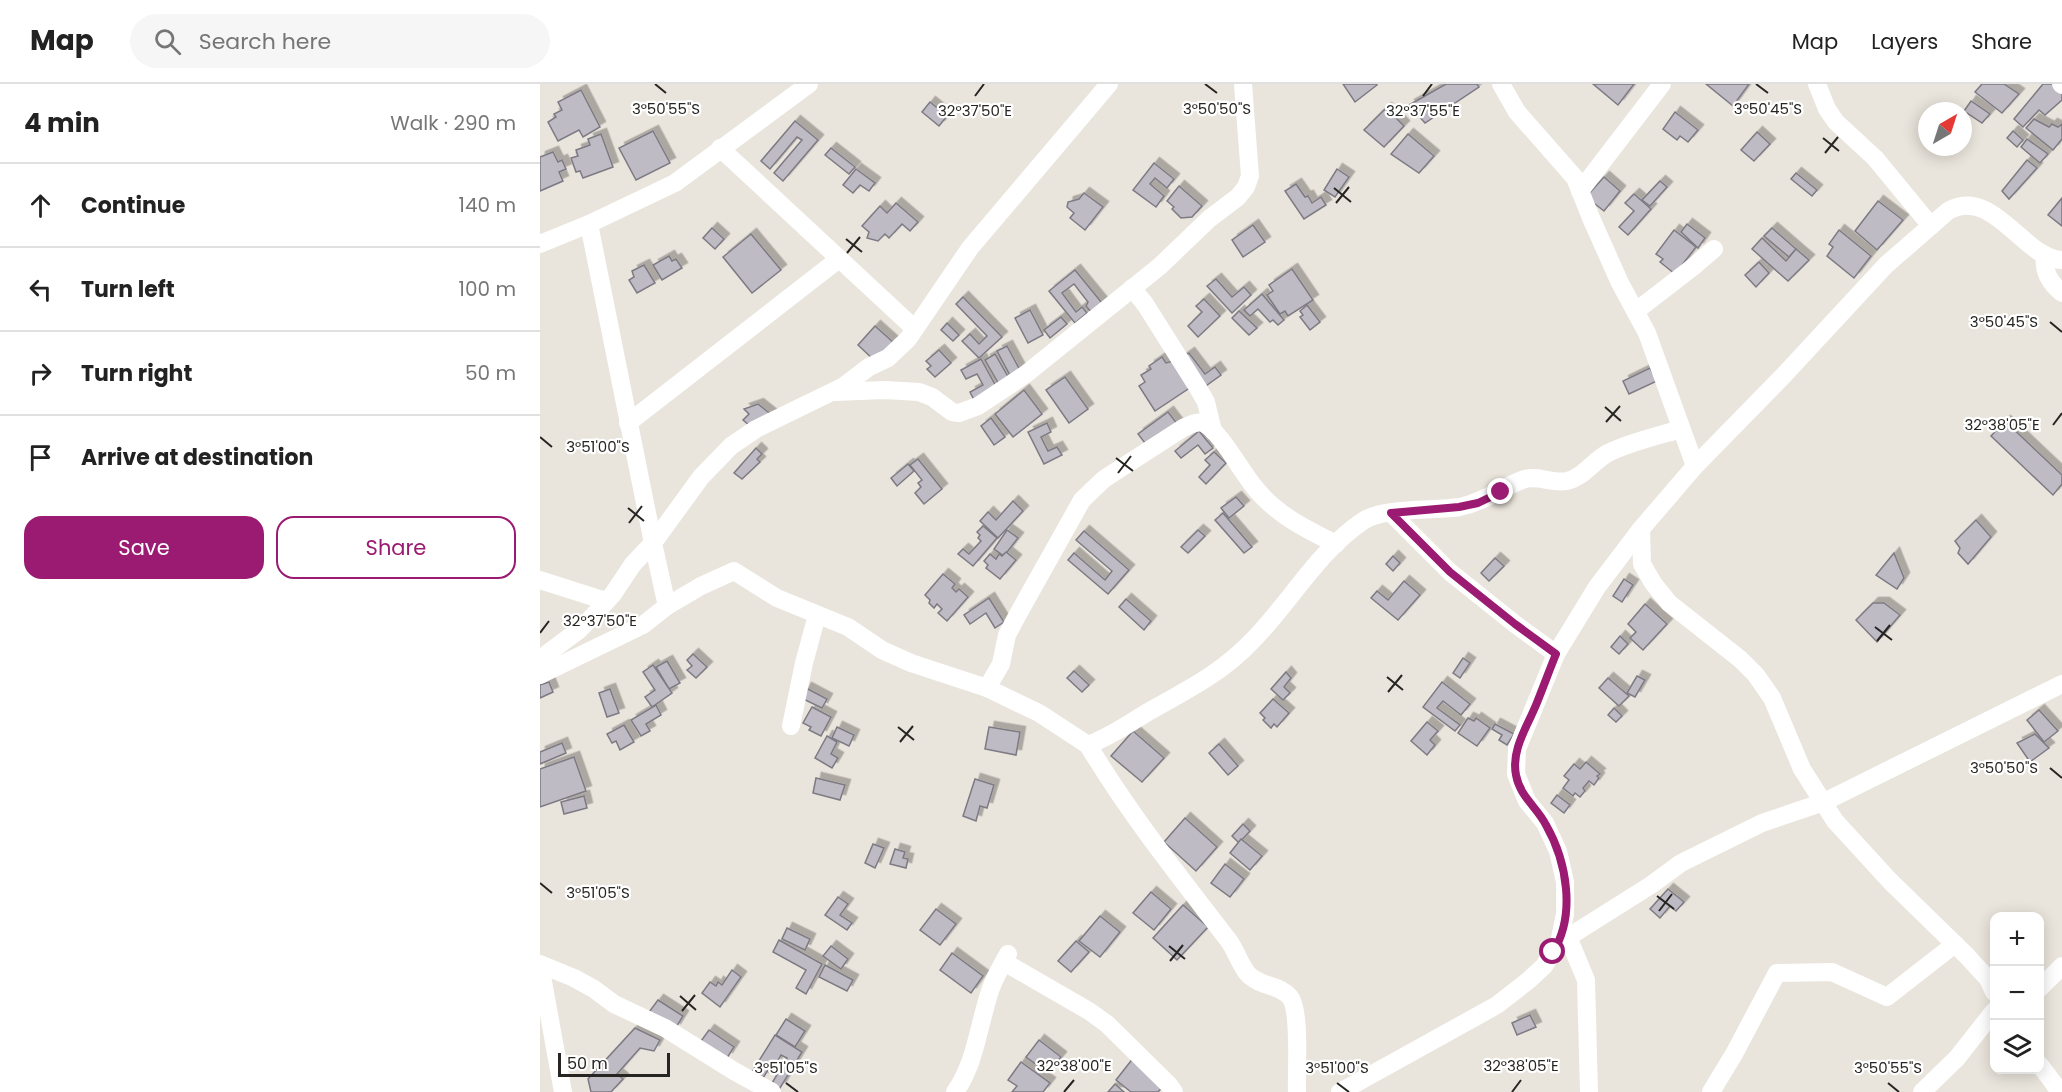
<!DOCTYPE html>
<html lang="en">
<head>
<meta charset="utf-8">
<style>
	:root { --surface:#fff; --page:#f6f6f6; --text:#222; --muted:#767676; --line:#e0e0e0; --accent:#9a1b71 }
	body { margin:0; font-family:Poppins,sans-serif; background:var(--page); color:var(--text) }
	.controls { position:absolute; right:18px; bottom:18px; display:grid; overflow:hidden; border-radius:12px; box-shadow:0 3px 15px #0003 }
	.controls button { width:54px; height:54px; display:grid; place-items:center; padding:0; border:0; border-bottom:2px solid var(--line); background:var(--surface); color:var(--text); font:30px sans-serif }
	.compass { position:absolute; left:1378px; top:18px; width:54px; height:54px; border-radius:50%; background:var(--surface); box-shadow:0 3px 15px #0003; rotate:39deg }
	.scale { position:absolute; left:18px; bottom:15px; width:112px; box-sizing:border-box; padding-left:6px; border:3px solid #272522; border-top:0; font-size:16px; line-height:21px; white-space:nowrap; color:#272522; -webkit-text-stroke:4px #fff; paint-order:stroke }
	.stop { position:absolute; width:18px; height:18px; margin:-14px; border:4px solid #9a1b71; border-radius:50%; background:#fff }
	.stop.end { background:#9a1b71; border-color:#fff; box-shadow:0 2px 6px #0008 }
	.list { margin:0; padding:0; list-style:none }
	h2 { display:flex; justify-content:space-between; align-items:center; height:78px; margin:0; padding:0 24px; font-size:26px }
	h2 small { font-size:20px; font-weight:400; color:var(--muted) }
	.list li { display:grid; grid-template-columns:39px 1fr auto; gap:18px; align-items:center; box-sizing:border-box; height:84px; padding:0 24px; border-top:2px solid var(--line) }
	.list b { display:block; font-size:22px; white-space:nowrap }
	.list em { font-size:20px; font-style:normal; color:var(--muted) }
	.actions { display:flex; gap:12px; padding:18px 24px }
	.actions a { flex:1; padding:14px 0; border:2px solid var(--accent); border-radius:18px; text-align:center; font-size:21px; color:var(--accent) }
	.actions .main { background:var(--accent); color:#fff }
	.icon { flex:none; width:33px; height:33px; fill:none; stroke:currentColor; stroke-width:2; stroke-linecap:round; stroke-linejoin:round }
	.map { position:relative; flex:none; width:1522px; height:1008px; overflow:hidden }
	header { display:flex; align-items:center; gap:36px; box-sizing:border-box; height:84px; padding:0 30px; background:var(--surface); border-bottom:2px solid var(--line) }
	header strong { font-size:28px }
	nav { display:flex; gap:33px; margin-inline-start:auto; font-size:21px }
	.search { width:420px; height:54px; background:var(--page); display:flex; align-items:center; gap:15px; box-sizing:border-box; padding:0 21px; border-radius:33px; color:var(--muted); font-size:22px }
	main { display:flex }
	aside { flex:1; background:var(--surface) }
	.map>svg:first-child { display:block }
</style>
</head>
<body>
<header>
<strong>Map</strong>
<div class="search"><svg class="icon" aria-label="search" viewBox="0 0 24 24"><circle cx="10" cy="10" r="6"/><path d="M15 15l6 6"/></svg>Search here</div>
<nav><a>Map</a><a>Layers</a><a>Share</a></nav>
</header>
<main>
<aside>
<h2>4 min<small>Walk · 290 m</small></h2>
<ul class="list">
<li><svg class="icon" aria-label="ahead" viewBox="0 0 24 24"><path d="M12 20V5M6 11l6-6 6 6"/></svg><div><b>Continue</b></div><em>140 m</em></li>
<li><svg class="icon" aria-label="left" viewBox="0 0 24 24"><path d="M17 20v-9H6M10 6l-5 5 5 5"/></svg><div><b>Turn left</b></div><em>100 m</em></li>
<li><svg class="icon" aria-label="right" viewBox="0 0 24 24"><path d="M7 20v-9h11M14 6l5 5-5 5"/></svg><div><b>Turn right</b></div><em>50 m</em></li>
<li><svg class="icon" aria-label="arrive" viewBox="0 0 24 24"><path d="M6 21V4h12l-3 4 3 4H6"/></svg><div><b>Arrive at destination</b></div></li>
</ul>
<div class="actions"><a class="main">Save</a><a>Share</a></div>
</aside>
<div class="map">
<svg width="1522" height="1008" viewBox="0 0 1522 1008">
	<defs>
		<filter id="shadow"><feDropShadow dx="5.5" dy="-5.5" stdDeviation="0" flood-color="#0004"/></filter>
	</defs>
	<rect width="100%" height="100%" fill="#eae5dc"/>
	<g fill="#bebbc4" stroke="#7d7a83" stroke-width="1.5" filter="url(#shadow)">
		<polygon points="803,0 836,0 837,1 815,18"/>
		<polygon points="906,0 937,0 939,3 885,39 869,21"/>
		<polygon points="1053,0 1094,0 1078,21"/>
		<polygon points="1166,0 1209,0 1193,22"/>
		<polygon points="1442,0 1464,0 1479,10 1462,29 1435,8"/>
		<polygon points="1503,0 1512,0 1522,7 1522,16 1505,31 1499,26 1483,43 1474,35"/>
		<polygon points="41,6 60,43 43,53 39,46 18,57 8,38 16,33 14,30 22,26 18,18"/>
		<polygon points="1431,17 1450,30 1442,39 1424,27"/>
		<polygon points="390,18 407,32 399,42 382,28"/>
		<polygon points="846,24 864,42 844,63 824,46"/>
		<polygon points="1135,28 1158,46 1148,58 1140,52 1137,56 1123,45"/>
		<polygon points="1494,35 1509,43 1512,40 1518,43 1522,40 1522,55 1513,66 1486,44"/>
		<polygon points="255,37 278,56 243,97 234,89 262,56 257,53 230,85 221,77"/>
		<polygon points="113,47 130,79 96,96 79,64"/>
		<polygon points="1473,47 1483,56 1477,63 1467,54"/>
		<polygon points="1217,48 1230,60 1214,77 1201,66"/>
		<polygon points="61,50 73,83 43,94 40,87 36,88 31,74 38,72 36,66 50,61 48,55"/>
		<polygon points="868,50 894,72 879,89 851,70"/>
		<polygon points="1487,55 1508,70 1500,79 1481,63"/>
		<polygon points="291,64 315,83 309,90 285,71"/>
		<polygon points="13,68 18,78 22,76 26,85 19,88 23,97 0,107 0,73"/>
		<polygon points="1487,76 1497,84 1469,115 1462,107"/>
		<polygon points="614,79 634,95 627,104 615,94 610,100 624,112 616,123 593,106"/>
		<polygon points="316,85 335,99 329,107 320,101 313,109 303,101"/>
		<polygon points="797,85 809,93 795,113 784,106"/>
		<polygon points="1256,89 1277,106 1272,112 1251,95"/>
		<polygon points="1064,93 1080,107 1064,127 1046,113"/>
		<polygon points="1120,97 1127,103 1110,122 1102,116"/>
		<polygon points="756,100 765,113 768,112 772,119 781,113 786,121 764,135 745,107"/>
		<polygon points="639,102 662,122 652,133 641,134 632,125 634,123 627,117"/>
		<polygon points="544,109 563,123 545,146 530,134 534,129 527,123 528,118 539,115"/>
		<polygon points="1094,110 1111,125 1088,151 1079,143 1094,127 1085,119"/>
		<polygon points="1522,114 1522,142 1508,131"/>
		<polygon points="1338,117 1363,136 1337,166 1315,147"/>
		<polygon points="356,119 378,138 370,147 362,140 349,154 345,150 338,157 327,154 329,148 322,142 340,122 347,129"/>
		<polygon points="1147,140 1165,154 1158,164 1141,148"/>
		<polygon points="713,141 725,158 703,173 692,156"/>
		<polygon points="172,144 184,155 175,165 163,154"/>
		<polygon points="1232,144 1256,165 1249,173 1224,152"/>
		<polygon points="1134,146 1156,163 1135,190 1120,178 1123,175 1116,170"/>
		<polygon points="1299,146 1331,172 1314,194 1287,172 1293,163 1289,160"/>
		<polygon points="211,150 241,186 212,209 183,173"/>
		<polygon points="1222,154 1246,177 1256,165 1269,176 1248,197 1212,165"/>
		<polygon points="129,172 132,177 136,175 142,184 122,196 113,181"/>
		<polygon points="1219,178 1229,189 1216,203 1205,191"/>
		<polygon points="104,181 115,199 97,209 89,196 94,193 92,187"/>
		<polygon points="752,185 773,216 748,232 745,227 740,230 727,211 733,207 729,201"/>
		<polygon points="535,186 562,219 551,228 546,222 548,218 534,200 522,209 536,228 542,223 547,229 535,239 509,207"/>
		<polygon points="676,195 692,213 704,203 711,211 692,229 667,202"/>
		<polygon points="722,210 744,236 738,241 733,236 730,238 718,225 710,232 704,226"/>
		<polygon points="423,213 462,253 439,274 422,257 430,250 439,260 447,252 416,220"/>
		<polygon points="664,215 680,232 658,253 648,242 662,228 656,222"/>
		<polygon points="767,221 780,238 770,246 760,233 763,231 760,227"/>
		<polygon points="490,226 503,251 488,259 475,234"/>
		<polygon points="699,227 717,244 709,251 692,234"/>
		<polygon points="521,233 527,240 510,254 504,246"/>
		<polygon points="407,239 419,251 413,257 401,246"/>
		<polygon points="335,242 354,259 337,279 318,261"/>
		<polygon points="467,262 482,290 472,295 457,267"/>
		<polygon points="399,266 411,279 395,293 387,285 391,282 386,277"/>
		<polygon points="649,269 665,290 675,283 681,291 663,304 641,275"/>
		<polygon points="455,270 470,296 460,302 445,276"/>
		<polygon points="622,273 626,279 637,276 654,301 615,327 599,302 605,298 601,291 611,285 609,282"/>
		<polygon points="441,275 458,306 435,318 430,308 443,301 437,290 426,295 421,286"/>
		<polygon points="1110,284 1117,297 1089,310 1083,297"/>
		<polygon points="525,293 548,325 529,339 506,306"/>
		<polygon points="484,306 502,330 473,353 455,330"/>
		<polygon points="218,320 233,332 218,349 203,336 209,330 204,325"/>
		<polygon points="628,328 638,341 608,363 598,350"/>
		<polygon points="451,334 465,353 454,361 441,342"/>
		<polygon points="1465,337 1522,391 1522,400 1513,411 1451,352"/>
		<polygon points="507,339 511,348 501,353 508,367 517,363 522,371 504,380 488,348"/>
		<polygon points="659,347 673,364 665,370 658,361 641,374 635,367"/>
		<polygon points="216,364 222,370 217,375 220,378 202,395 194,389"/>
		<polygon points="674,368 686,379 666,400 659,393 670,381 665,376"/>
		<polygon points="378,375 402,405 384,420 375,409 381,403 378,399 382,396 370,381"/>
		<polygon points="368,380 374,387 357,402 351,394"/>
		<polygon points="696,413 704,422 689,434 681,424"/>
		<polygon points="473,417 483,427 458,454 440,437 448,428 456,436"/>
		<polygon points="683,429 712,463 704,469 675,436"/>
		<polygon points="1436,436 1451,453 1428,480 1418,469 1420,464 1415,457"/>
		<polygon points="443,442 457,454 433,482 418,470 423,465 429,470 441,457 438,454 440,451 437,448"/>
		<polygon points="467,446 478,454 464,472 454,465"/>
		<polygon points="658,446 665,452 648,469 641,463"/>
		<polygon points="544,447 589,486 568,510 528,476 534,469 565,496 572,487 536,456"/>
		<polygon points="466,468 476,476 460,495 446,484 448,481 444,477 450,470 456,475 459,470 462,472"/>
		<polygon points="1354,469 1364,494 1357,505 1336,491"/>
		<polygon points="853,472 860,479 853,487 846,480"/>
		<polygon points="955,474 964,482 949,497 941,489"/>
		<polygon points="403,490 415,500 412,504 416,508 419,505 428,513 407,537 398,529 402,525 397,520 394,524 389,519 390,516 385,511"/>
		<polygon points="1084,495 1093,501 1082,518 1073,512"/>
		<polygon points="864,497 880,511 858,536 831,514 837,507 848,516"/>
		<polygon points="449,514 464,538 455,544 446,529 430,540 424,531"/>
		<polygon points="586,515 611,537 604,546 579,523"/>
		<polygon points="1333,519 1344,519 1360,531 1337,558 1316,536"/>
		<polygon points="1105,520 1127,540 1103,566 1090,554 1096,548 1088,540"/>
		<polygon points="1080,552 1088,560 1079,570 1071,563"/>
		<polygon points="153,570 167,583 156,594 147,586 152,582 147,576"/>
		<polygon points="923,574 930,579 920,594 913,589"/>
		<polygon points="127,577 140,599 129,605 116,583"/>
		<polygon points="113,581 132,609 112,623 105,613 115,606 103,588"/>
		<polygon points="534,587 549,601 542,608 527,594"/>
		<polygon points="746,588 751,594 744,603 750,609 743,616 731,605"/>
		<polygon points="1097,592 1105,596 1095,613 1087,609"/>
		<polygon points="1068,594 1089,612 1079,622 1059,604"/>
		<polygon points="9,598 13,608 0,614 0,601"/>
		<polygon points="902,598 930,620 921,631 903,617 897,624 920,641 915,647 883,623"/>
		<polygon points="266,604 287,615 282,624 261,614"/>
		<polygon points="70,605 79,629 67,633 59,609"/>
		<polygon points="733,615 749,629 737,643 734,640 731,644 723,636 725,634 720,629"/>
		<polygon points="116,621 121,631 106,640 110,647 101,652 91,636"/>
		<polygon points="272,623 291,633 281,652 269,646 271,643 263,639"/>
		<polygon points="1074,624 1082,632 1076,638 1068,631"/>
		<polygon points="1499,626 1518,647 1504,658 1487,636"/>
		<polygon points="928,634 934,637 936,634 950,644 937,662 918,649"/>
		<polygon points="887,638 898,647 890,656 895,661 887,671 871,657"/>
		<polygon points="955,640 974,650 967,661 959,656 962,651 952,645"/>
		<polygon points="84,641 94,658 80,666 76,657 72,659 67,650"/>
		<polygon points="297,643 314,651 309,662 292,654"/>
		<polygon points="449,643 480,648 476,671 445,665"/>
		<polygon points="593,647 624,674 602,698 571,672"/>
		<polygon points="1495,650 1509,664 1490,678 1477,659"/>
		<polygon points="287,652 297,658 291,670 298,674 292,684 275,674"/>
		<polygon points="22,659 26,669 0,680 0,668"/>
		<polygon points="679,660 698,682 688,691 669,669"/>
		<polygon points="34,673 46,707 0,723 0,685"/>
		<polygon points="1046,678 1060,690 1057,692 1059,694 1054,701 1049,697 1043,704 1045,707 1040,713 1035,709 1033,712 1023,704 1029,696 1024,692 1034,680 1040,685"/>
		<polygon points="276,694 305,701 300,716 273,709"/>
		<polygon points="435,695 454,701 447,724 440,722 436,737 423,732"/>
		<polygon points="1017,711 1030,721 1024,729 1011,719"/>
		<polygon points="44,712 47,724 24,730 21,718"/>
		<polygon points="645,734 677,763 656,787 624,758"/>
		<polygon points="703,740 710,747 699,759 692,752"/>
		<polygon points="701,755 722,772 710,786 690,769"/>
		<polygon points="333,760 344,764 335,784 325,779"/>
		<polygon points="355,765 365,768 363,774 368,775 366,784 350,780"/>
		<polygon points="685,780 704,795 690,813 671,799"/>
		<polygon points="1128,805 1144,818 1136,827 1130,822 1120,834 1110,825"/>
		<polygon points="611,808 631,825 614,846 593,829"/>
		<polygon points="298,813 308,820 300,831 312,839 307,846 285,831"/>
		<polygon points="643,821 668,843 637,876 613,854"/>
		<polygon points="396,825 416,840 400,861 380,846"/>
		<polygon points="560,832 580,848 560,873 539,857"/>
		<polygon points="247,844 270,855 265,866 242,855"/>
		<polygon points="239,856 282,880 266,910 256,904 266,886 233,868"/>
		<polygon points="536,857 549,868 531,888 518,877"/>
		<polygon points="291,862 308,875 301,885 283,872"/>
		<polygon points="412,869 443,892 431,909 400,886"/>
		<polygon points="285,881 313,896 307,907 279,893"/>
		<polygon points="192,886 201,893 180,923 162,909 170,898 176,902 178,898 182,901"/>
		<polygon points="118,916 143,932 135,945 109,928"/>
		<polygon points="990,931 996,943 977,951 972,939"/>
		<polygon points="246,935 265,947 255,963 236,951"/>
		<polygon points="95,944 120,956 114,967 100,964 77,990 83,995 71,1008 51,1008 48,995"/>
		<polygon points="169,946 194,963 187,974 161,957"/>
		<polygon points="235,951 262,968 240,1004 232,999 247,974 241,971 236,980 233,978 223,994 212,988"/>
		<polygon points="499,956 521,973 508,989 486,973"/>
		<polygon points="594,973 626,999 618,1008 591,1008 576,996"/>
		<polygon points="481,978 510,999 503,1008 472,1008 477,1002 468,996"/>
		<polygon points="575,1000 584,1008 568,1008"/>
	</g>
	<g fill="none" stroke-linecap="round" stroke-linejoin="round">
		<g stroke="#fff" stroke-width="18">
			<polyline points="961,0 977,28 1035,94 1051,134 1080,199 1107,249 1155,382"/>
			<polyline points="1277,0 1287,25 1296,38 1335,74 1391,142"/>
			<polyline points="1521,0 1522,1"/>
			<polyline points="180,64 375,245"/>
			<polyline points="1040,107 1122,0"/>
			<polyline points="49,140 113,459 127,522"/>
			<polyline points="0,160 49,140 135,99 269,0"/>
			<path d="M1505,171C1503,187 1509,198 1522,209"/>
			<polyline points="592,204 605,220 658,304 666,318 673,347"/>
			<polyline points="1096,227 1153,183 1174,165"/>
			<polyline points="294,308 345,306 379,308 392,313 412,328 419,329 438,322 486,290 620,182 669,135 698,113 706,103 710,92 703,0"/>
			<polyline points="88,339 299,175"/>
			<polyline points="851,429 910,488 975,540 1016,570"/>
			<polyline points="1101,445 1102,480 1113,499 1129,519 1200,575 1216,591 1232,614 1262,685 1295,737 1350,797 1427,872 1448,895 1454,908"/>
			<polyline points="0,496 66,517"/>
			<polyline points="0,578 8,569 39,546 54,531 73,510 93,480 113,459 161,393 191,362 216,345 304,302 329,283 348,274 368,255 430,164 569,0"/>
			<path d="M0,591L103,541L127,522L161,502L194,487L237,514L308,543L342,566L371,579L447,604L499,629L548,661C570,653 588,640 608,628C645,607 682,589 712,557C750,519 777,468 823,437C844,423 894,427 920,423C944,418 961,404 982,396C997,390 1012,400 1027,397C1044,393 1053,377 1068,369C1090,358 1117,352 1141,345"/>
			<path d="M447,604L461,580L467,551L477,532L542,416L564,395L643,344C650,341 658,336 665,340C682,350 702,389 716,405C737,431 766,445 796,460"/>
			<polyline points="251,642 264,579 277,531"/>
			<path d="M548,661C590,731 640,793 689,857C696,867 700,880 707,889C719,903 739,900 750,913C761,927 756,988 757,1008"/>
			<polyline points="1028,853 1046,896 1049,1008"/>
			<polyline points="1019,859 1111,801 1141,779 1222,739 1284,718 1522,600"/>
			<polyline points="464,878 549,927 567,940 629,1001 634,1008"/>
			<polyline points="0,880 34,894 54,905 74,920 125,944 194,987 232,1008"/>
			<polyline points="0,881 23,1008"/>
			<polyline points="1500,904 1522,882"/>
			<polyline points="1500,981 1520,1008"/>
			<path d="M415,1008C436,979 439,938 451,904C455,893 462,881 468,870"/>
			<path d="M800,1008L957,921L989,896L1004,882L1013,868L1019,859L1025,830V798L1018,767L1005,739L987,717L976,690L977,665L1016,570L1057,503L1101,445L1155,382L1244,291L1346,181L1408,127C1452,101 1485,176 1522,176"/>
			<polyline points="1171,1008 1194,970 1237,889 1292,888 1347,913 1415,860"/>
			<polyline points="1382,1008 1417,974 1454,927"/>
		</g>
	</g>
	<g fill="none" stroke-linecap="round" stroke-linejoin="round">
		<path stroke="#9a1b71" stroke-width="8" d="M961,408L938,419L919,423L851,429L910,488L975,540L1016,570C1009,587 1003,604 996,621C987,643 971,666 976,691C980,713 997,723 1006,741C1027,778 1036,831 1013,868"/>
	</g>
	<path fill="none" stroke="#272522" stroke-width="2" d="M115,0L126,9M665,0L677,9M1216,0L1228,9M435,12L444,0M883,12L892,0M1283,54L1299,67M1285,69L1298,53M794,104L811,118M796,119L809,103M306,155L322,168M307,169L320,153M1510,238L1522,248M1065,323L1081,337M1066,338L1080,322M1513,341L1522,329M0,353L12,363M576,374L593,387M578,389L591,372M88,424L104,437M89,439L102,422M1335,543L1352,556M0,549L9,537M1337,557L1350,541M847,593L863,606M848,608L862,591M358,643L374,656M360,658L373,642M1510,684L1522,694M0,799L12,809M1117,812L1134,825M1119,827L1132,810M629,862L645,875M630,877L643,861M140,912L156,926M142,927L155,911M246,999L258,1008M797,999L809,1008M1348,999L1359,1008M524,1008L534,996M972,1008L981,996"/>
	<g font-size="15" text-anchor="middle" fill="#272522" stroke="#fff" stroke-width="4.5" stroke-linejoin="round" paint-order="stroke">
		<text x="126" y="30">3°50'55"S</text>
		<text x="677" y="30">3°50'50"S</text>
		<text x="1228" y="30">3°50'45"S</text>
		<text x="435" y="32">32°37'50"E</text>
		<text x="883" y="32">32°37'55"E</text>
		<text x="1464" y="243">3°50'45"S</text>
		<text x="1462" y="346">32°38'05"E</text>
		<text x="58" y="368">3°51'00"S</text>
		<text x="60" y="542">32°37'50"E</text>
		<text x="1464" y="689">3°50'50"S</text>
		<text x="58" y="814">3°51'05"S</text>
		<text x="534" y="987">32°38'00"E</text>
		<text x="981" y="987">32°38'05"E</text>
		<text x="246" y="989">3°51'05"S</text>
		<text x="797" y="989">3°51'00"S</text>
		<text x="1348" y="989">3°50'55"S</text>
	</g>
</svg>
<div class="controls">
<button>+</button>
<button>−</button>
<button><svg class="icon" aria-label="layers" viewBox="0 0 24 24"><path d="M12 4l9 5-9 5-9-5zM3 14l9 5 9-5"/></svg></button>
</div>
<svg class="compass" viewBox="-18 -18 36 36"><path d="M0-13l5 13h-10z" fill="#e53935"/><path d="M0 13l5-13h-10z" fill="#767676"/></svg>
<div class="scale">50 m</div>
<div class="stop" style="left:1013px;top:868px"></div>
<div class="stop end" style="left:961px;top:408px"></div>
</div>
</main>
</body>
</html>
